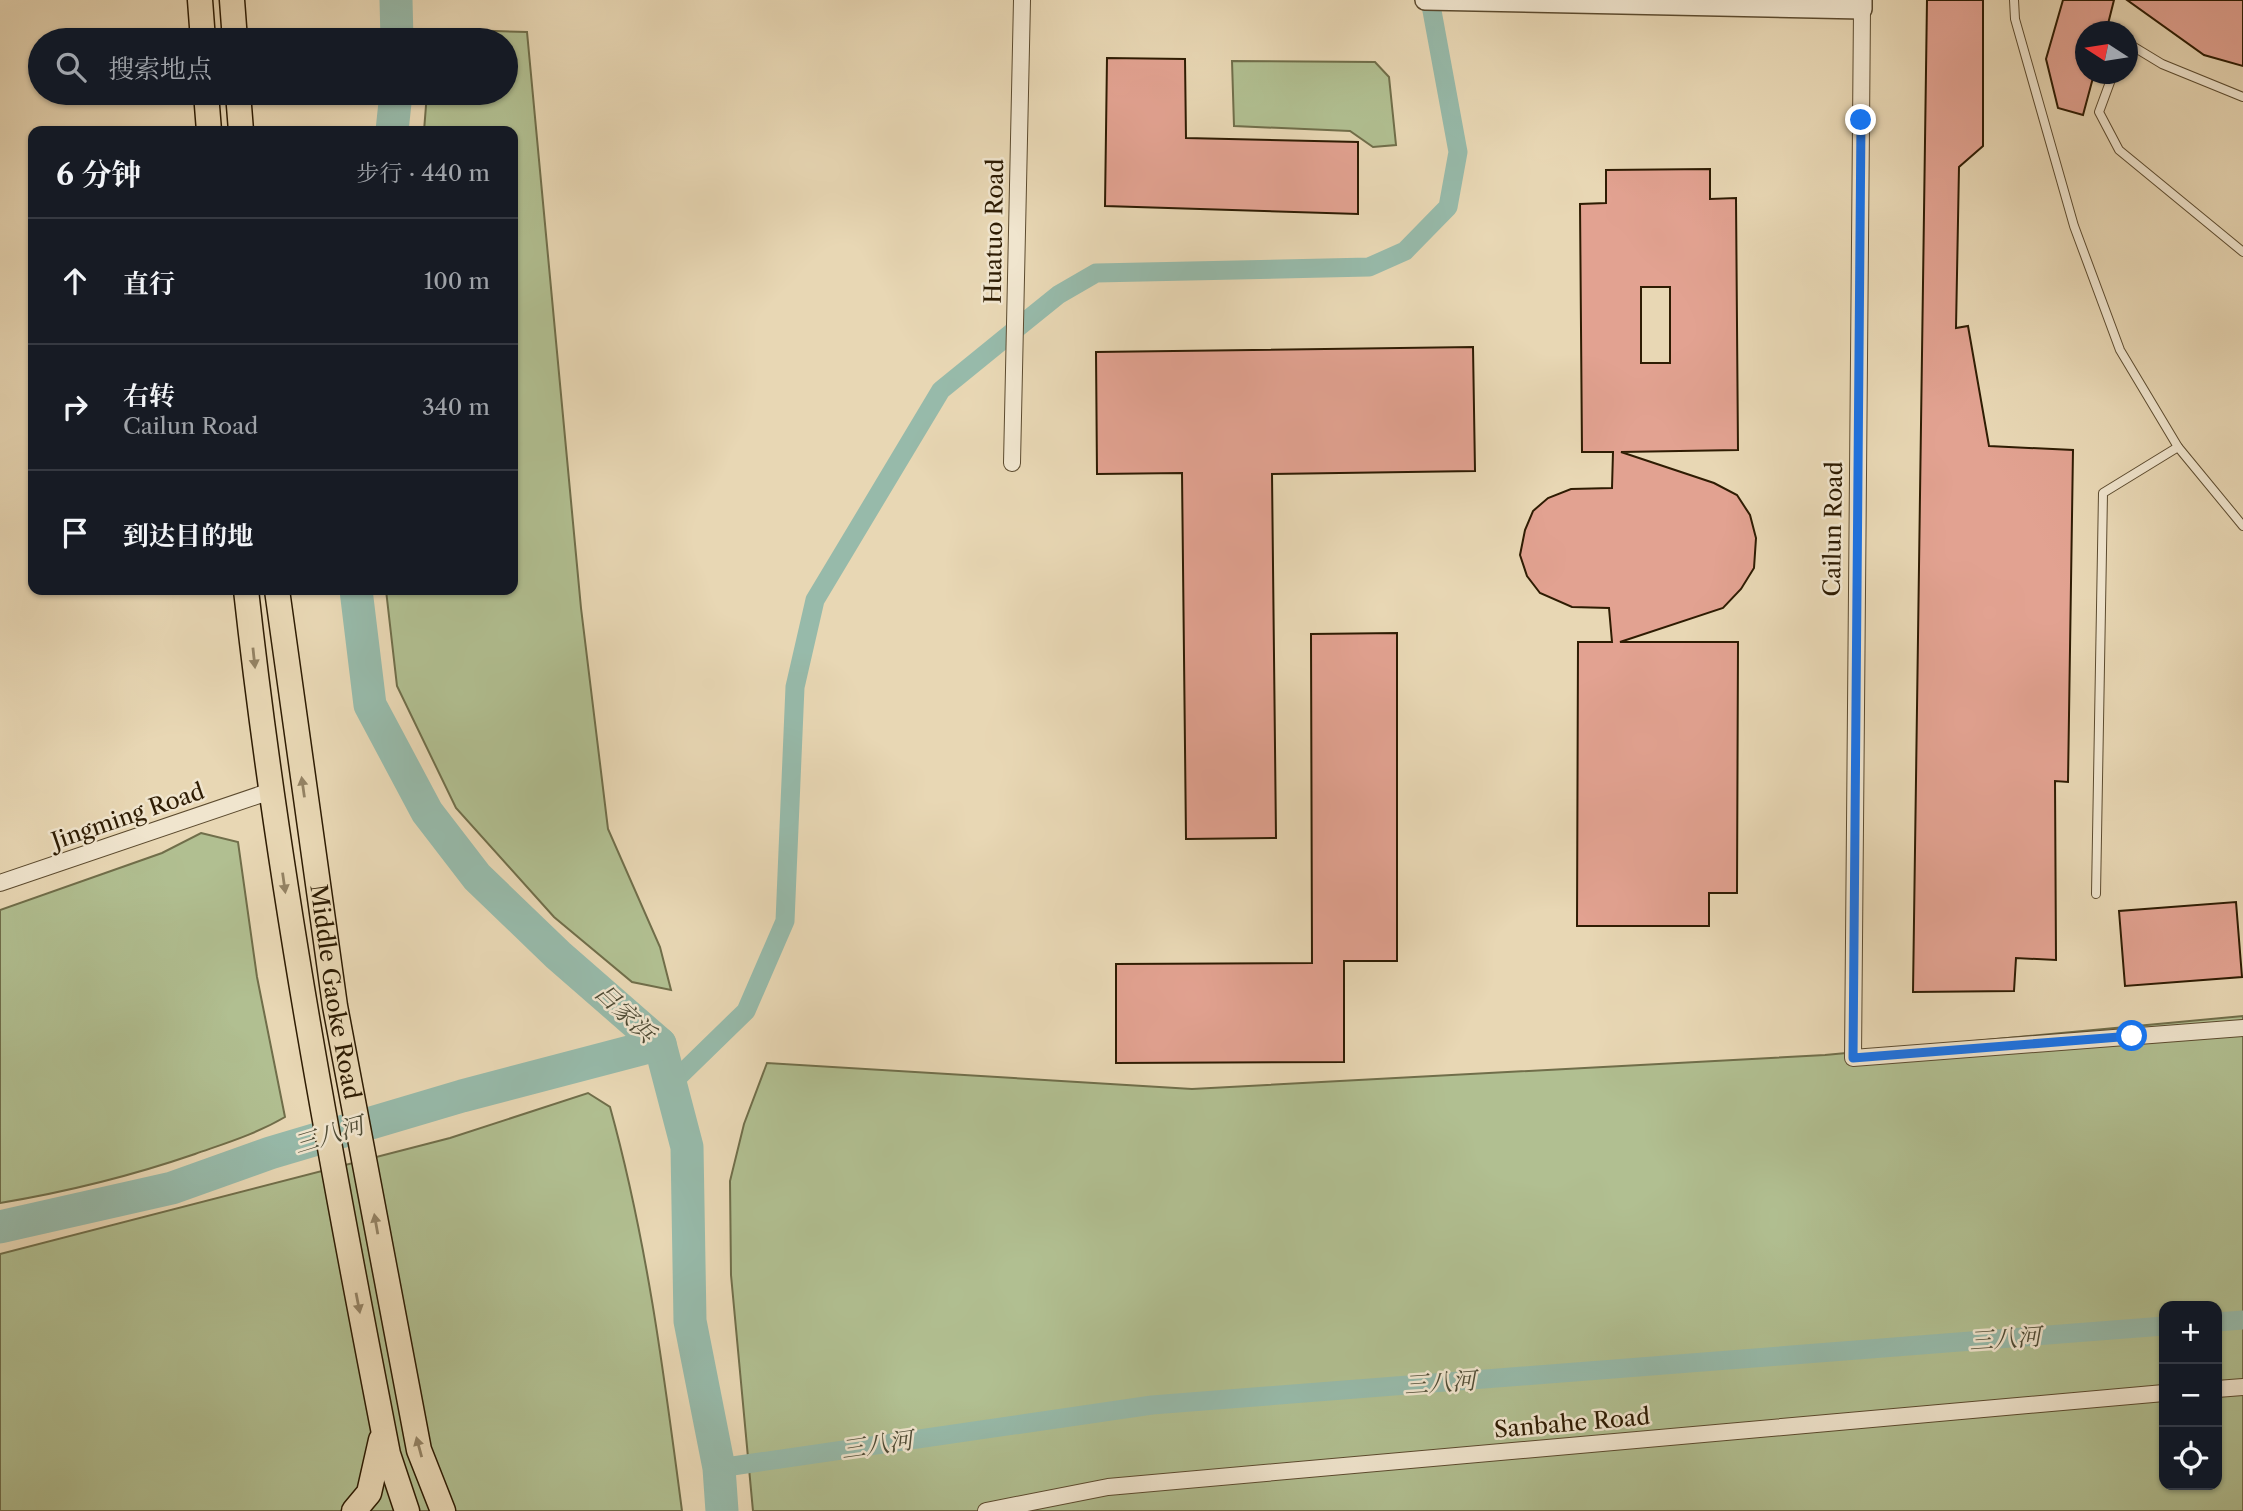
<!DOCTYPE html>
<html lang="zh">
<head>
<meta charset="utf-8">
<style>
	:root { --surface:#171b24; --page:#242831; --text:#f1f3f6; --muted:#9ea1a6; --line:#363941 }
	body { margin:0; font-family:"Libre Caslon Text","Noto Serif SC",serif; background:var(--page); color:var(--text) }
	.controls { position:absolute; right:21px; bottom:21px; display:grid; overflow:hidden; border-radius:14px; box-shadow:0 2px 5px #0004 }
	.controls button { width:63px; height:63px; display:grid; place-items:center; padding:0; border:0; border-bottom:2px solid var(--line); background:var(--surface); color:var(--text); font:35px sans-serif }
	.compass { position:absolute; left:2075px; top:21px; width:63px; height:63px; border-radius:50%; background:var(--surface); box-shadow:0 2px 5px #0004; rotate:282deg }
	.stop { position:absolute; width:21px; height:21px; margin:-16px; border:5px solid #1a73e8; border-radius:50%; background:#fff }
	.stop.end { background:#1a73e8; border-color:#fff; box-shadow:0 2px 7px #0008 }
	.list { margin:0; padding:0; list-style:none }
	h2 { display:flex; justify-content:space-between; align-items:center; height:91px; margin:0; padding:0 28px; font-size:30px }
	h2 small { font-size:23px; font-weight:400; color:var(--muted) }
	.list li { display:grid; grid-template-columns:46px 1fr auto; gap:21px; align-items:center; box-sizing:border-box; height:126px; padding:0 28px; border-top:2px solid var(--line) }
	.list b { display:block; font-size:26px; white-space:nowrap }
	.list p { margin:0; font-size:23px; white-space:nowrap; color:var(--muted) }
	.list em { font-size:23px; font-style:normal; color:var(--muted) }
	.icon { flex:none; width:38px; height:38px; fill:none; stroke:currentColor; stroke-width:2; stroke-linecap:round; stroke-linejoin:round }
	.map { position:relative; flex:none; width:2243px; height:1511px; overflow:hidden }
	.search { position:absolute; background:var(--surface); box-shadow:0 2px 5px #0004; left:28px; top:28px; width:490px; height:77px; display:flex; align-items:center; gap:18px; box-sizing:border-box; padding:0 24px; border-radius:38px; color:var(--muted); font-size:26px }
	.panel { position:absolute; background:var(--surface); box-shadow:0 2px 5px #0004; left:28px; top:126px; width:490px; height:469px; border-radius:14px }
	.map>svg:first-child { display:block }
</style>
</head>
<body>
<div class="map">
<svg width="2243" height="1511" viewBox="0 0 2243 1511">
	<rect width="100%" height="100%" fill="#e8d7b4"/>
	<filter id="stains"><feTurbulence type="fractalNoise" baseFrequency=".00286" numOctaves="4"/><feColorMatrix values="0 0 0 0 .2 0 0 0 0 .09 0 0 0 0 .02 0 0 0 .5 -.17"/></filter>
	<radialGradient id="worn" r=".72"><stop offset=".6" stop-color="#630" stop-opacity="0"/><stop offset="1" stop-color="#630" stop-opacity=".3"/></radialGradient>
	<g fill="#b1bf91" stroke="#706e4a" stroke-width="2" fill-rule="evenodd">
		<polygon points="433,29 527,32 581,608 608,829 660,947 671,990 632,982 554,917 456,808 397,686 386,590 513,590 513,131 424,131 427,93 506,93 506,40 432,40"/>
		<polygon points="1232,61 1375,62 1389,77 1396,145 1373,147 1350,131 1234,126"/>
		<path d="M201,833L238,842L257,977L285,1117C256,1134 226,1143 195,1154C131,1176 66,1192 0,1203V910L162,853Z"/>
		<path d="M2243,1016V1511H753L731,1275L730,1181L744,1124L767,1063L1192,1089L1825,1055ZM2164,1306H2217V1485H2164Z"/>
		<path d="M588,1093L610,1107C647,1241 664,1374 682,1511H0V1254L450,1138Z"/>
	</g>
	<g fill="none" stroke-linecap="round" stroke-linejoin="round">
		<g stroke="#97baaa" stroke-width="19">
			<polyline points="670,1085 746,1011 785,921 795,687 815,600 941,390 1058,295 1096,273 1369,267 1405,251 1448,207 1458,152 1430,0"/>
			<polyline points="2217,1322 2243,1320"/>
			<polyline points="719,1468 1152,1405 2164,1326"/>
		</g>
		<g stroke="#97baaa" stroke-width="33">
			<polyline points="396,0 397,40"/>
			<polyline points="392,131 396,93"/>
			<polyline points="356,590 370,705 427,812 477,877 558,955 660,1044 687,1147 690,1321 719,1468 722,1511"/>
			<polyline points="0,1227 172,1188 270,1153 462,1096 660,1044"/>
		</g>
	</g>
	<g fill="#e2a291" stroke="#2e1c03" stroke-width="2" fill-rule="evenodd">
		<polygon points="1927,0 1983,0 1983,146 1959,167 1956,328 1968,326 1989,446 2073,450 2068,782 2055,781 2056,960 2016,958 2014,991 1913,992"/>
		<polygon points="2063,0 2114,0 2106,32 2085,32 2085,74 2094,74 2083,115 2058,108 2046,59"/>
		<polygon points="2127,0 2243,0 2243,66 2204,55"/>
		<polygon points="1107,58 1185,59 1186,138 1358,142 1358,214 1105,206"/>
		<path d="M1710,169V199L1736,198L1738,450L1621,452L1714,483L1737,495L1750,515L1756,538L1754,568L1741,589L1723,608L1620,642H1738L1737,893H1709V926H1577L1578,642H1612L1609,608L1572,607L1540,593L1527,576L1520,555L1525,530L1533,511L1548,498L1571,489L1612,488L1613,452H1582L1580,204L1606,203V170ZM1641,287H1670V363H1641Z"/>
		<polygon points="1473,347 1475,471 1272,474 1276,838 1186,839 1182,473 1097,474 1096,352"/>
		<polygon points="1397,633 1397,961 1344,961 1344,1062 1116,1063 1116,964 1312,963 1311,634"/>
		<polygon points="2236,902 2242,977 2125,986 2119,911"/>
	</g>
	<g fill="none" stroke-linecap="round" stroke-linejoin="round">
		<g stroke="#5c4b2f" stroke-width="10">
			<g id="service">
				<polyline points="2014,0 2015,19 2074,226 2120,350 2178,447 2243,526"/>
				<polyline points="2128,47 2129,44 2162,64 2243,97"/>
				<polyline points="2113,74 2099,112 2119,150 2243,252"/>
				<polyline points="2096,894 2103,493 2178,447"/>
			</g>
		</g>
		<g stroke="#5c4b2f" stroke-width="18">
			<g id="minor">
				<polyline points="1862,9 1853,1058 2243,1028"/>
				<polyline points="1012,463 1022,0"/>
				<polyline points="0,883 271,791"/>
				<polyline points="2217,1389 2243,1387"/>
				<polyline points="986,1511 1108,1487 2164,1393"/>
			</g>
		</g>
		<g stroke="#5c4b2f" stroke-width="22">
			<polyline id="tertiary" points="1425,0 1862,9 1862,0"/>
		</g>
		<g stroke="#2e1c03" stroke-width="27">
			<g id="primary">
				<polyline points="200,0 203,40"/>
				<polyline points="232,0 235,40"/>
				<polyline points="206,93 209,131"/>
				<polyline points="238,93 241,131"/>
				<path d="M246,590C278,881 332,1167 388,1454L407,1511"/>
				<path id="s1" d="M277,590L335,1006L419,1450L443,1511"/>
				<polyline points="354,1511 369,1493 381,1440"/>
			</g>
		</g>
		<use href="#service" stroke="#f0e5ce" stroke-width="8"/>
		<use href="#minor" stroke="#f0e5ce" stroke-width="16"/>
		<use href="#tertiary" stroke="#f0e5ce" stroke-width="19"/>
		<use href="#primary" stroke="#e8d7b4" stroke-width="24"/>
	</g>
	<defs><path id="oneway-solid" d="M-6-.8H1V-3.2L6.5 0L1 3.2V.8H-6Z" transform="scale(1.75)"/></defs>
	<g fill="#948364">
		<use href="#oneway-solid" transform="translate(254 658) rotate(84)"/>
		<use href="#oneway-solid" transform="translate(303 787) rotate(-98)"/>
		<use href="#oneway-solid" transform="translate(284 883) rotate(82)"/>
		<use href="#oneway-solid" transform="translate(376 1224) rotate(-100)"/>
		<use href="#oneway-solid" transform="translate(358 1303) rotate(79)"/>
		<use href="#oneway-solid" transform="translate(419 1447) rotate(-105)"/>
	</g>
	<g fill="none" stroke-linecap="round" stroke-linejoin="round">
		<polyline stroke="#1a73e8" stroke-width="9" points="1861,120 1853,1058 2132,1036"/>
	</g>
	<g text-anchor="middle" stroke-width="5" stroke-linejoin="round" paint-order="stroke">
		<g font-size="23" fill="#2e1c03" stroke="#f0e5ce">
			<text transform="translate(994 231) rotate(-89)" y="8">Huatuo Road</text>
			<text transform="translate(1833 529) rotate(-89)" y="8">Cailun Road</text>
			<text transform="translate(128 816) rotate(-19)" y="8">Jingming Road</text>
			<text dy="8" stroke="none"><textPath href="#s1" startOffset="406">Middle Gaoke Road</textPath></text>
			<text transform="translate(1572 1423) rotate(-5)" y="8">Sanbahe Road</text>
		</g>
		<g font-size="24" font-style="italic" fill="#4e4b35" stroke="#f0e5ce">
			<text transform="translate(625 1013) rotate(43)" y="8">吕家浜</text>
			<text transform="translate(329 1135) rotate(-17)" y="8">三八河</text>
			<text transform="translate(2005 1339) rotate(-4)" y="8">三八河</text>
			<text transform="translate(1440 1383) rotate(-4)" y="8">三八河</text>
			<text transform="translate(877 1445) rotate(-8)" y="8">三八河</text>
		</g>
	</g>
	<rect width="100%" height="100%" filter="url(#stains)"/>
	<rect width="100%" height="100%" fill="url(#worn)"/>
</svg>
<div class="controls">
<button>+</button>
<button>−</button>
<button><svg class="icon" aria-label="locate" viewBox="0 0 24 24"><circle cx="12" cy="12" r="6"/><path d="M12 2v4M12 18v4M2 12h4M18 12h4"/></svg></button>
</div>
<svg class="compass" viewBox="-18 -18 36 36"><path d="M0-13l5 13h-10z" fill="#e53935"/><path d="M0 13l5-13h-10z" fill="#9ea1a6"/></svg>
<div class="stop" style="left:2132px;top:1036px"></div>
<div class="stop end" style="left:1861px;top:120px"></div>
<div class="search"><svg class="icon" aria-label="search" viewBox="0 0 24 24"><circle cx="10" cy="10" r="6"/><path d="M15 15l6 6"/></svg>搜索地点</div>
<section class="panel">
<h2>6 分钟<small>步行 · 440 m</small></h2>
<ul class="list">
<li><svg class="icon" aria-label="ahead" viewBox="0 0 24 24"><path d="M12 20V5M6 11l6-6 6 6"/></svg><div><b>直行</b></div><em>100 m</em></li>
<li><svg class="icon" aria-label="right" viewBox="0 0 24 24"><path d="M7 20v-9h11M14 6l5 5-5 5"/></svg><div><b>右转</b><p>Cailun Road</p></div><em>340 m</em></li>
<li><svg class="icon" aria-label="arrive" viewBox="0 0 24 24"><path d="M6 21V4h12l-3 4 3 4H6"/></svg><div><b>到达目的地</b></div></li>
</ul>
</section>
</div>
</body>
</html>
